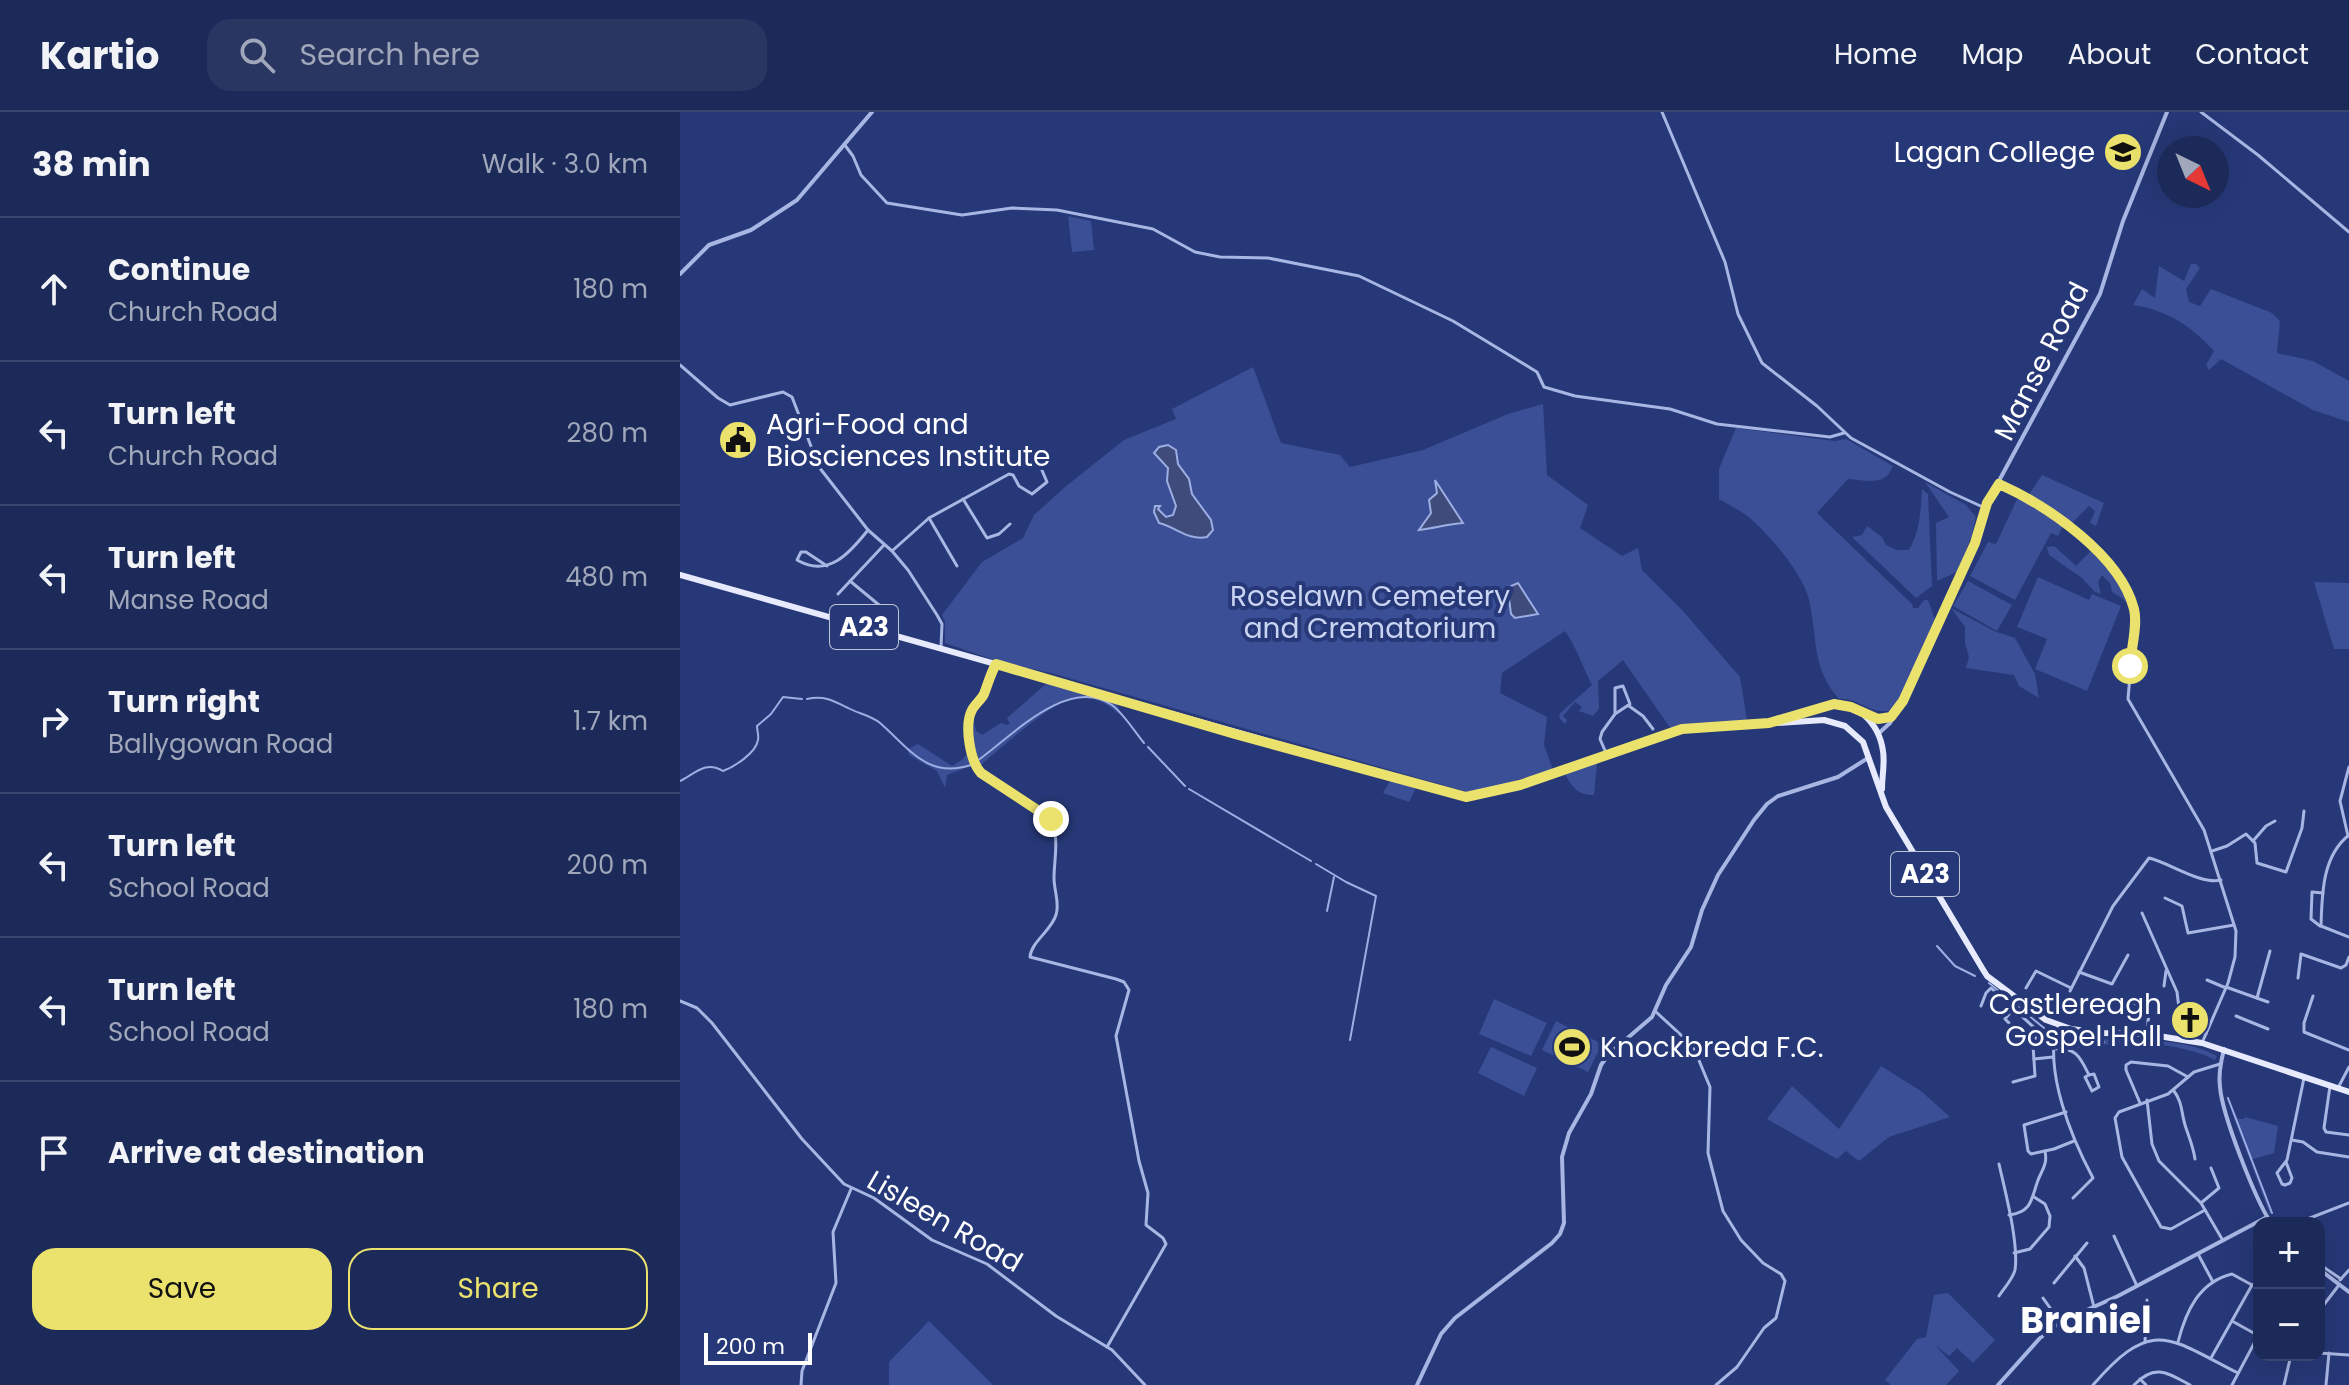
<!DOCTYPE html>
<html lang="en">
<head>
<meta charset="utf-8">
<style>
	:root { --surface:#1c2a59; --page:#293662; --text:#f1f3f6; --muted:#a0a7ba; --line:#3a466f; --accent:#ebe26d }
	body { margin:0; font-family:Poppins,sans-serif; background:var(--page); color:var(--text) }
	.controls { position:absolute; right:24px; bottom:24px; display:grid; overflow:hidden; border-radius:16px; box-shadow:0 8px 32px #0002 }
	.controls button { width:72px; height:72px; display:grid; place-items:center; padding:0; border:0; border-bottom:2px solid var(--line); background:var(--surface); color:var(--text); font:40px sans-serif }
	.compass { position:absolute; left:1477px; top:24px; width:72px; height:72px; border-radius:50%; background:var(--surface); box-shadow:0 8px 32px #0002; rotate:137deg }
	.scale { position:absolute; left:24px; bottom:20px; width:108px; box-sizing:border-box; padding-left:8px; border:4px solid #fff; border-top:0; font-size:22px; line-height:28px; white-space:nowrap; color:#fff; -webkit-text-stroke:6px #263877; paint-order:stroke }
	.stop { position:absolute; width:24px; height:24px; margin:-18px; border:6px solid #ebe26d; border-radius:50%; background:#fff }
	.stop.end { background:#ebe26d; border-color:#fff; box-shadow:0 2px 8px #0008 }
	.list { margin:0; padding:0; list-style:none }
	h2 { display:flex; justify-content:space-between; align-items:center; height:104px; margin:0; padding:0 32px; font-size:34px }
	h2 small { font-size:26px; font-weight:400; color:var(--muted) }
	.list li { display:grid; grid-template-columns:52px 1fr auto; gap:24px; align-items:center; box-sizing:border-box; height:144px; padding:0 32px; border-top:2px solid var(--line) }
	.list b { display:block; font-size:30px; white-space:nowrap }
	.list p { margin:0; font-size:26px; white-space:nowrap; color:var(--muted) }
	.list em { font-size:26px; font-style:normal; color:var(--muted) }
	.actions { display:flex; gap:16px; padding:24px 32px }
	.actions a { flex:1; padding:18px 0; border:2px solid var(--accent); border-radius:24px; text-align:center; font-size:28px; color:var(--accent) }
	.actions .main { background:var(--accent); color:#111 }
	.icon { flex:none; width:44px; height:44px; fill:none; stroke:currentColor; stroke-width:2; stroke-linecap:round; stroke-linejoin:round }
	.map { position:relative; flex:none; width:1669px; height:1273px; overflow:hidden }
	header { display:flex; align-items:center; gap:48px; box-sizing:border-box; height:112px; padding:0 40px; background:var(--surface); border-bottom:2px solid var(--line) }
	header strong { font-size:38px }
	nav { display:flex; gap:44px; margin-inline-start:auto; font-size:28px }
	.search { width:560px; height:72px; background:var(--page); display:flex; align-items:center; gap:20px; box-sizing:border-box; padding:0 28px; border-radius:24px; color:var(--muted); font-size:30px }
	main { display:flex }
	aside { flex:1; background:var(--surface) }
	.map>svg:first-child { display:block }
</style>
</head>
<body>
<header>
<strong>Kartio</strong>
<div class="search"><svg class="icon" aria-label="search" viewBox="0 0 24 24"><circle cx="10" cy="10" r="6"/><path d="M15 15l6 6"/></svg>Search here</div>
<nav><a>Home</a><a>Map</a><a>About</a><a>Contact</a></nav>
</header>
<main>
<aside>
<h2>38 min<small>Walk · 3.0 km</small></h2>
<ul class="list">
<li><svg class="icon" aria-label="ahead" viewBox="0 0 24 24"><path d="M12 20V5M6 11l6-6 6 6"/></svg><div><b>Continue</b><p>Church Road</p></div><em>180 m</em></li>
<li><svg class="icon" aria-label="left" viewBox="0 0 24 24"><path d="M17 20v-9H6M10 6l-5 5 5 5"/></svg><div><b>Turn left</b><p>Church Road</p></div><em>280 m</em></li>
<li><svg class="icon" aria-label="left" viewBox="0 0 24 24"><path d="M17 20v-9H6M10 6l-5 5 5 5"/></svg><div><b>Turn left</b><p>Manse Road</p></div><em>480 m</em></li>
<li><svg class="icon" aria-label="right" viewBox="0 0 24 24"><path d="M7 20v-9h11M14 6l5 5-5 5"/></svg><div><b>Turn right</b><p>Ballygowan Road</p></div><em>1.7 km</em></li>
<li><svg class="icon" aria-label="left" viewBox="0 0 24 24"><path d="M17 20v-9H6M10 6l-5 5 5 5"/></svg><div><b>Turn left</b><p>School Road</p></div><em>200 m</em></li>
<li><svg class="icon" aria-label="left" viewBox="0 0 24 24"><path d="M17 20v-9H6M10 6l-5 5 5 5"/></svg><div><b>Turn left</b><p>School Road</p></div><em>180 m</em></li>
<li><svg class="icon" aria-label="arrive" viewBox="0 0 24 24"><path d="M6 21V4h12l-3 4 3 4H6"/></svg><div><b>Arrive at destination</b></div></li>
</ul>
<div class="actions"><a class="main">Save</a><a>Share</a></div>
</aside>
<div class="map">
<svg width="1669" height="1273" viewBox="0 0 1669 1273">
	<rect width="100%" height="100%" fill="#263877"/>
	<g fill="#3a4f95">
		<polygon points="388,104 411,109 414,138 392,140"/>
		<path d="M1511,152H1516L1520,156L1506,177L1509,190L1520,194L1531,177L1592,201L1600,209L1597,241L1633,249L1669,269V310L1633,298L1541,247L1529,258L1526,253L1534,239C1510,213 1487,198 1453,193L1462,177L1475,186L1479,154L1504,169Z"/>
		<path d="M573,255L601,331L660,343L670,355L743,338L828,302L863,292L867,363L908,393L900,416L942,444L958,436L962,458L1002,498L1060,565L1067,608L1006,613L991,617L943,548L918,569L919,597L913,604L899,599L902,595L895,590L883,604L887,608L885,612L880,607L879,602L912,573C902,554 897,536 885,519L822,561L820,581L867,605L864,633L873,658L818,674L787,680L371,561L320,550L265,531V510L262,503L302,450L343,426L354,403L385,375L444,328L496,307L492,297Z"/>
		<path d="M1056,316L1155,329L1166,327L1213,354C1206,375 1185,368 1168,367L1137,401L1232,492L1233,496H1238L1244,488H1248L1255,508C1247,526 1227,585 1214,596C1211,599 1206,599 1202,599C1186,599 1175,585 1159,587C1131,555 1138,527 1129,488C1124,463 1086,418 1066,403C1058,397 1047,392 1039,387V357Z"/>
		<polygon points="1362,363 1424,391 1416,414 1410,411 1415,399 1409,394 1390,413 1348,384"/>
		<polygon points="1245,370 1286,393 1296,405 1292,423 1277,460 1257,469 1256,411 1269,405"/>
		<path d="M1242,377L1248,382L1252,474L1236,486L1172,425L1182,423L1187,414L1202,425L1206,433L1217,438H1229C1240,419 1241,398 1242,377Z"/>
		<polygon points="1338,385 1383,414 1378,424 1371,421 1335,488 1290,464 1308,430 1316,432"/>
		<polygon points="1374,434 1396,454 1411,439 1438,469 1449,494 1443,487 1432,480 1430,471 1422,463 1418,470 1421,482 1415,480 1402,466 1369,443 1367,435"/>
		<polygon points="1358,465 1409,488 1412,482 1441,494 1407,579 1355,557 1367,527 1337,515"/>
		<polygon points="1288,469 1332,493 1317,519 1273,494"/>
		<polygon points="1634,470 1669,471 1669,537 1654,537"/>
		<polygon points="1271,496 1314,519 1335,526 1355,562 1359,586 1339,574 1334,563 1286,556 1289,545 1285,531 1285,515"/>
		<path d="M367,571L435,589L441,601L439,602C403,570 377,591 346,615C330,628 314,641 299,655L296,652L267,663L265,676L257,659L229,643L228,637L238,632L272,654L282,648L293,635L292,603L296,619L302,623L321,611L327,613L330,612L327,606Z"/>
		<path d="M917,651L914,683C897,683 893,676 885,662Z"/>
		<polygon points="710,669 736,676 729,690 703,681"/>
		<polygon points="814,887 867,911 851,944 799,922"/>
		<polygon points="876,909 922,932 908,960 862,938"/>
		<path d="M1392,923C1439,934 1494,920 1537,944L1535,948C1515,936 1466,929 1443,930C1423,931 1407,942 1388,932Z"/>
		<polygon points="811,935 857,956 844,984 798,961"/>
		<polygon points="1201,954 1241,979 1270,1005 1209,1025 1179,1049 1166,1039 1157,1047 1087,1007 1112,974 1159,1017"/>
		<polygon points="1545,982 1558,1007 1564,1007 1565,1005 1598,1014 1594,1041 1570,1048 1586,1081 1592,1101 1590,1102"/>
		<polygon points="1268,1181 1315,1228 1293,1251 1277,1236 1269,1244 1255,1233 1279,1259 1266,1273 1211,1273 1205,1268 1237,1227 1246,1225 1254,1183"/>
		<polygon points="249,1209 313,1273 209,1273 209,1250"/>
	</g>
	<g fill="#3f4c7b" stroke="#9caee3" stroke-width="2">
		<path d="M488,333L496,338L498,352L509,367L512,382L531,408L533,418L527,425C508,429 496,415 479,411L474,400L475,394H480L478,397L486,405L493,403L496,394L487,369L488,356L474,341L479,335Z"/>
		<path d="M755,368L783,411C768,412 755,416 739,418L751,401L749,388L757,381Z"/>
		<polygon points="838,471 858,502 835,506 831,502 828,479 831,474"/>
	</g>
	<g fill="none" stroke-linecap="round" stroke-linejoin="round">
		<g stroke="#9caee3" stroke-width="2">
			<path d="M127,587C144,583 154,589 168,596C177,601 192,604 200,611C229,636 247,667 291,653"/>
			<polyline points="468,635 505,674"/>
			<path d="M297,649C331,625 388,563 432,593C444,602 454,619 464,631"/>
			<path d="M0,669C15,662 25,648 43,659C54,655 76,641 78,628C79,623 77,619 77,614L91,602L103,585L122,587"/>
			<polyline points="509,677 631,749"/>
			<polyline points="636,752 666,770 696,784 670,928"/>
			<polyline points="647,799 654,765"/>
			<polyline points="1257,834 1275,854 1295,864"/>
			<polyline points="1309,871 1364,916"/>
			<polyline points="1411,932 1424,930"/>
			<polyline points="1548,986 1592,1101"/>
		</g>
		<g stroke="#a8b6e3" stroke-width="3">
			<polyline points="982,0 1045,150 1058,202 1082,251 1137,294 1171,326 1270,380 1305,396"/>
			<polyline points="1521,0 1578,43 1669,120"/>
			<polyline points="164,32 173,44 181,63 207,91 282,103 332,96 377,98 473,117 515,140 540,145 588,146 679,164 773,209 857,260 864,275 895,284 990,297 1037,312 1150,325 1164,321"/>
			<polyline points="0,253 38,286 50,293 103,280 112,285 139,355 188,418 212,439 228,458 257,503 262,512 261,535"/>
			<polyline points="1319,372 1355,391 1385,412 1435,458 1450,487 1455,505 1448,587 1524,718 1556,819 1555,845 1548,871 1522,931"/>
			<polyline points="283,387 307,426 319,422 330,412"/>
			<polyline points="249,406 277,454"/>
			<polyline points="212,439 249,406 329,362 333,363 339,374 352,382 367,370 355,342"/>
			<path d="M147,454L126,440H121L117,448C148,466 169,442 188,418"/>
			<polyline points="170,469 216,507"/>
			<polyline points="158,482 204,433"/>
			<path d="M315,553L307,566L303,584L289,605L295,651L301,661L365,701C382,719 374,744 374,766C374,779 380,791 376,803C371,819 351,830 350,845L436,867L444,870L449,878L436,924L459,1049L468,1081L466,1113L483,1126L486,1132L427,1235"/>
			<polyline points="949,594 963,604 973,617"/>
			<polyline points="927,643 920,627 922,620 935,602 935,576 943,574 950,592 935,602"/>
			<path d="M1669,723C1642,744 1642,783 1641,814L1669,825"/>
			<polyline points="1668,724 1660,689 1669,655"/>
			<polyline points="1573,729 1586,714 1595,709"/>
			<polyline points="1532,739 1547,734 1566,722 1575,731 1577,751 1606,760 1622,716 1624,699"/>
			<polyline points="1485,786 1502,794 1508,821 1554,813"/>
			<polyline points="1462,801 1497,880 1501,912 1526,922"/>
			<polyline points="1640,814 1631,807 1632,780 1643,781"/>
			<polyline points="1399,860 1432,872 1448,843"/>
			<polyline points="1618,866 1621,842 1661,856 1666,853 1669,845"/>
			<polyline points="1527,868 1546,876"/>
			<polyline points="1484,874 1486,859"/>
			<polyline points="1546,875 1588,890"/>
			<polyline points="1346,876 1356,859 1391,876"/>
			<path d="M1390,879L1433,794L1469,746C1490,751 1521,773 1541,768"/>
			<polyline points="1633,884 1624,911 1624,920 1669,938"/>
			<polyline points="1577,886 1590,839"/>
			<polyline points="0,889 17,896 32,911 122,1027 164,1072 194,1086 252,1128 307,1152 376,1204 432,1238 465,1273"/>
			<polyline points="1448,889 1470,897 1466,922"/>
			<polyline points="1301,894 1306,881 1311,876 1359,920 1353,933 1355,964 1333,970"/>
			<polyline points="975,899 1013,934 1030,975 1028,1041 1043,1099 1061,1128 1083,1151 1101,1162 1105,1169 1096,1206 1084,1216 1057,1255 1036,1273"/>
			<polyline points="1556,904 1588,917"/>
			<polyline points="1331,913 1325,907 1333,897"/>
			<path d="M1377,913C1364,959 1391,1025 1413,1066L1393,1086"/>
			<path d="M1374,937C1396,935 1400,945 1409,963L1405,965L1412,979L1419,975L1414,962L1409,963"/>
			<polyline points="1354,947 1373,945"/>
			<polyline points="1650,974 1644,1016 1646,1020 1669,1023"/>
			<polyline points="1658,976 1669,955"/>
			<path d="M1494,979C1503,991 1501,1002 1506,1016C1510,1028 1513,1034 1515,1047"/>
			<polyline points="1467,988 1472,1032 1479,1049 1521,1091 1542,1127"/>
			<polyline points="1460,991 1446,958 1446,953 1451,950 1488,954 1508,965"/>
			<polyline points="1386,1000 1344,1013 1348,1039 1351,1042 1374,1037 1394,1029"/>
			<polyline points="1612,1028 1623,1030 1637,1040 1669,1045"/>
			<polyline points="1606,1050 1612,1066 1610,1071 1605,1073 1602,1072 1597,1061 1607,1048 1624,966"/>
			<polyline points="1521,1091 1539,1076 1531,1056"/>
			<polyline points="1525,1098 1491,1117 1481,1115 1442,1045 1435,1006 1439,1000 1488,982 1514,960 1540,952"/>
			<path d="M1329,1103C1351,1100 1351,1089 1357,1071C1361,1058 1368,1054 1365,1039"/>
			<polyline points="1617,1111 1669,1091"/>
			<polyline points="1434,1124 1457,1174"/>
			<polyline points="1334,1141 1350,1137 1369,1115 1370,1104 1365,1092 1354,1085"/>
			<polyline points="1518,1142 1533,1170"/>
			<polyline points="1395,1144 1404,1156 1414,1195"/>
			<polyline points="1639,1152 1661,1167"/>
			<polyline points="1577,1155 1579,1163"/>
			<polyline points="1660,1168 1669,1158"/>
			<polyline points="1374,1171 1407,1131"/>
			<path d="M1319,1184C1324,1176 1333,1167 1335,1158C1339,1131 1325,1079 1319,1052"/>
			<polyline points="1363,1186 1380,1210"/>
			<polyline points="1639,1199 1659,1173"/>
			<polyline points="1552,1209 1579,1224"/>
			<polyline points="1465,1230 1467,1188"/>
			<path d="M1498,1230C1506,1199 1519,1170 1552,1162L1572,1173"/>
			<polyline points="1639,1241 1669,1243"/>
			<polyline points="1531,1246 1572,1173 1579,1170"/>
			<polyline points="1460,1267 1466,1273"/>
			<polyline points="121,1273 122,1259 156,1171 153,1120 171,1077"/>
			<path d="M1413,1273C1473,1204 1488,1226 1558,1261"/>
			<path d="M1454,1273C1475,1251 1488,1261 1510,1273"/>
			<polyline points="1552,1273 1578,1224"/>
			<polyline points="1604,1273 1611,1243"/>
			<polyline points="1646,1273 1649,1241"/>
		</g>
		<g stroke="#a8b6e3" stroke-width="4">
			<polyline points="0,162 29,133 71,118 117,88 192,0"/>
			<polyline points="1187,603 1202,608 1213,604"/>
			<polyline points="1198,622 1210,611 1223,589 1295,431 1307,391 1420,182 1443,109 1487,0"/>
			<path d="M1544,937C1541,949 1538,962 1540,975C1542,1002 1575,1087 1591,1111"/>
			<polyline points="1639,1157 1669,1180"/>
			<polyline points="737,1273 761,1222 775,1206 872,1131 880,1122 884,1111 882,1045 889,1021 911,982 921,953 929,942 972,905 986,873 1011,835 1022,798 1038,763 1074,708 1087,692 1098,684 1158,665 1188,646"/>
			<polyline points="1318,1273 1360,1226 1380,1210 1438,1184 1587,1105"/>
		</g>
		<g stroke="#e7eafc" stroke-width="6">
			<polyline points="0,463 786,685 840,673 1002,617 1144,608 1165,614 1183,630 1206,695 1302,856 1307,864 1366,908 1391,917 1423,921 1466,922 1522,931 1669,980"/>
			<path d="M1104,608C1119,604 1132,596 1146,593C1176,587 1199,611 1203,639C1205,651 1202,664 1202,677"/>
		</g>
	</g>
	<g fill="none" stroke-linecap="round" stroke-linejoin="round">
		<path stroke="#ebe26d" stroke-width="10" d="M371,707L301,661C290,649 284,613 292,598C295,592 301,588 304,582C308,572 310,563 316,552L555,622L786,685L840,673L1002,617L1089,611L1154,592L1171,595L1198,607L1211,605L1223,589L1295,431L1307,391L1319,372C1368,394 1440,443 1454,497C1458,514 1451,536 1450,554"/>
	</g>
	<defs>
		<g id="school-disc" transform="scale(2)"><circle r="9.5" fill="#ebe26d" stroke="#263877"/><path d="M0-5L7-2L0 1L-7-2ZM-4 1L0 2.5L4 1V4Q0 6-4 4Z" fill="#111"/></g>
		<g id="civic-disc" transform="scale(2)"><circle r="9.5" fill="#ebe26d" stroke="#263877"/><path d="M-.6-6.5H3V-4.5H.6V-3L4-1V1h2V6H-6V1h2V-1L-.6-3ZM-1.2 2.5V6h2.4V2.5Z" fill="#111"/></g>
		<g id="church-disc" transform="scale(2)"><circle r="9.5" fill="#ebe26d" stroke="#263877"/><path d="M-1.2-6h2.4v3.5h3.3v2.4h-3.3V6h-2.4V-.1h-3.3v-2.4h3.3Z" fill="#111"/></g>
		<g id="stadium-disc" transform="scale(2)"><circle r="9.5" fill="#ebe26d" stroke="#263877"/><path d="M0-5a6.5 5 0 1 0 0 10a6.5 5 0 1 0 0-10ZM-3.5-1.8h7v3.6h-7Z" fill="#111"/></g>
	</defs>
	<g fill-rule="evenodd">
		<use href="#school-disc" x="1443" y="40"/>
		<use href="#civic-disc" x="58" y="328"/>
		<use href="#church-disc" x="1510" y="908"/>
		<use href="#stadium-disc" x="892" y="935"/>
	</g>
	<g text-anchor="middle" stroke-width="8" stroke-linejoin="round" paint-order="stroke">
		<g fill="#263877" stroke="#bec3d6" stroke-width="2">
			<rect x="150" y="493" width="68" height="44" rx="6"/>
			<rect x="1211" y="740" width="68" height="44" rx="6"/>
		</g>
		<g font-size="26" font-weight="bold" fill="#fff">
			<text x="184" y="524">A23</text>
			<text x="1245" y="771">A23</text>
		</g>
		<g font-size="28" fill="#fff" stroke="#263877" text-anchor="end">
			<text x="1415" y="50">Lagan College</text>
			<text x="86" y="322" text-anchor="start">Agri-Food and<tspan x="86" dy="32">Biosciences Institute</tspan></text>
			<text x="1482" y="902">Castlereagh<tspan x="1482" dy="32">Gospel Hall</tspan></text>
			<text x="920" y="945" text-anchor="start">Knockbreda F.C.</text>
		</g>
		<g font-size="28" fill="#fff" stroke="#263877">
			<text transform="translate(1361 249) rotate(-63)" y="10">Manse Road</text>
			<text transform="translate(265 1109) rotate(30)" y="10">Lisleen Road</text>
		</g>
		<g font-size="28" fill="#cad4f2" stroke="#263877">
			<text x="690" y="494">Roselawn Cemetery<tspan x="690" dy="32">and Crematorium</tspan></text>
		</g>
		<g font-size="36" font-weight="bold" fill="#fff" stroke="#263877">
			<text x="1406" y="1221">Braniel</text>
		</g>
	</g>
</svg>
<div class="controls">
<button>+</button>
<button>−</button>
</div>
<svg class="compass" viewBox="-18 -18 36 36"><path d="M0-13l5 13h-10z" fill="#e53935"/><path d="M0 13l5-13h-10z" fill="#a0a7ba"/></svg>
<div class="scale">200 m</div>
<div class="stop" style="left:1450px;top:554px"></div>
<div class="stop end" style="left:371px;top:707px"></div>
</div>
</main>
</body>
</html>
